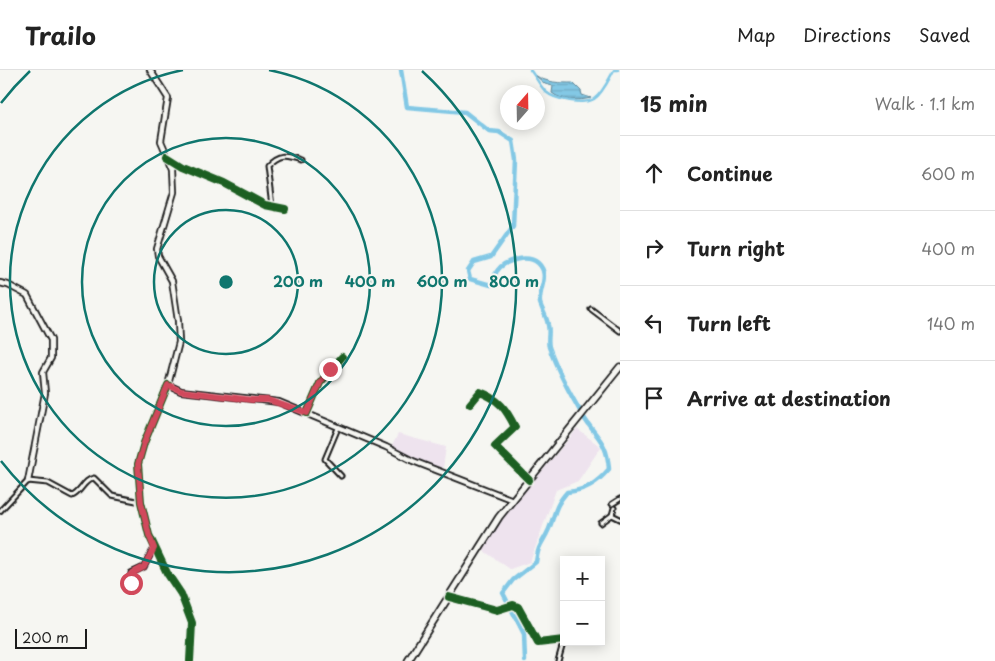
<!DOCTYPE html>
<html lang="en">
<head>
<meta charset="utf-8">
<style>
	:root { --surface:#fff; --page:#f2f2f2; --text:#222; --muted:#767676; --line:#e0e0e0 }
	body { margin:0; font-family:"Playpen Sans",sans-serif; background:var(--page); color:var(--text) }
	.controls { position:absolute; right:15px; bottom:15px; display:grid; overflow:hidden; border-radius:0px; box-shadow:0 2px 12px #0003 }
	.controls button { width:45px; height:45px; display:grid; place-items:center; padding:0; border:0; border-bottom:1px solid var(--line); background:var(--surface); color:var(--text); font:25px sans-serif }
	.compass { position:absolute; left:500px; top:15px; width:45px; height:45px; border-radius:50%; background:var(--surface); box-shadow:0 2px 12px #0003; rotate:20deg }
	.scale { position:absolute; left:15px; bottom:12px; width:72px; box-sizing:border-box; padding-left:5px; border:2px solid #1c1c1c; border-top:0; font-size:14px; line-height:18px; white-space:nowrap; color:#1c1c1c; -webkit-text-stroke:4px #f6f6f2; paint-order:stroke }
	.stop { position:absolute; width:15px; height:15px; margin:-11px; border:4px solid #d1495b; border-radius:50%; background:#fff }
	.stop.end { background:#d1495b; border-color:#fff; box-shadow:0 1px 5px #0008 }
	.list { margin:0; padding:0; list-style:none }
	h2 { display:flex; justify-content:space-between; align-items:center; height:65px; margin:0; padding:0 20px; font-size:21px }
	h2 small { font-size:16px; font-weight:400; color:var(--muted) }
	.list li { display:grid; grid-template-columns:32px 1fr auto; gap:15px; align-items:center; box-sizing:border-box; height:75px; padding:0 20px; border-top:1px solid var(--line) }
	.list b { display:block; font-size:19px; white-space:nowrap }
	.list em { font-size:16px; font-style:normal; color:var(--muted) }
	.icon { flex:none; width:28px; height:28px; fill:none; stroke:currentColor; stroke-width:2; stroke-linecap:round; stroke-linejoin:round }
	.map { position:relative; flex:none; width:620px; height:591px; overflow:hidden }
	header { display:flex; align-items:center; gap:30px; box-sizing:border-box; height:70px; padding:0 25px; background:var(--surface); border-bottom:1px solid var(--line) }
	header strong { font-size:24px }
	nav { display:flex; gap:28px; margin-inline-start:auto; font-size:18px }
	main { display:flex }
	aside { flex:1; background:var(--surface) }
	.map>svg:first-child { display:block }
</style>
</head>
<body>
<header>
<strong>Trailo</strong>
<nav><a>Map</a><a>Directions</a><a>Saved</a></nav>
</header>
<main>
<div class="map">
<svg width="620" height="591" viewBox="0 0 620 591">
	<defs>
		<pattern id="water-rules" width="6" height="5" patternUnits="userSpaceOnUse" patternTransform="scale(1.25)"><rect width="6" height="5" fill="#83c8e5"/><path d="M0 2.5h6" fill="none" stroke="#71abc4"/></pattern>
	</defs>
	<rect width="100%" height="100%" fill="#f6f6f2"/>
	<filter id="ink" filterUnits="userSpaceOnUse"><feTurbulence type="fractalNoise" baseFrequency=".02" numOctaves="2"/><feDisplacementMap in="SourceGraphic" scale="10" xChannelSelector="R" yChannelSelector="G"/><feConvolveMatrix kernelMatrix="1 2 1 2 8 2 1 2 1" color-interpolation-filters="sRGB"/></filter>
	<g filter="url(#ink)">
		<g fill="#eee3ee">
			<polygon points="577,359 601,377 578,411 556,420 530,492 510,499 481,479 503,448"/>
			<polygon points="398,364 446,377 443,398 420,393 391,378"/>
		</g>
		<path fill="url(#water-rules)" stroke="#5a8395" d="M535,5C546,13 561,13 573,13L581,21L582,25L591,28C579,31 562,31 552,23L553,16L545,14Z"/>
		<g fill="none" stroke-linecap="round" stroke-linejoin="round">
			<path stroke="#83c8e5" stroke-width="2.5" d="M530,0C536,7 540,16 546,22C555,30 584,35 594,29C603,23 609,9 614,0H618"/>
			<path stroke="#83c8e5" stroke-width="4.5" d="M401,0L407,37L465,42L489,61L499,62L513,71L516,90L513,156L491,187L474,192L468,201L470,209L491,215C494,211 494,205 497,201C504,190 528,184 538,193C551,205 538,220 540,233C542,240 547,247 548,255C550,262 547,270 549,277C558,302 570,324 583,346C596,368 607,370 609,399C596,414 586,420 567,422C554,437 556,442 549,459C542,475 539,472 536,492L513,510L503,523L524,564L525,591"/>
			<g stroke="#1c1c1c" stroke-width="7">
				<g id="minor">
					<polyline points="169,88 183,96 224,113 265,135 285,139"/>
					<path d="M272,136L267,96C279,83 286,85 301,90"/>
					<polyline points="591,239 620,261"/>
					<polyline points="168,315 144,373 138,394 139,407 141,432 149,465 167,503 181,524 192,553 190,591"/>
					<path d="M470,334L480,322C499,329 506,339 515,357L495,376L528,410"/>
					<polyline points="307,343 320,313 342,287"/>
					<polyline points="338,358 325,389 341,406"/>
					<polyline points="612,434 620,429"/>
					<polyline points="614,438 612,445 620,449"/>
					<path d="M0,441L28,411L48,413L72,426C82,422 83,410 94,408L112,426L141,432"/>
					<polyline points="601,453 612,445"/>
					<polyline points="131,513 131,503 144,497 154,478"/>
					<polyline points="449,527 497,540 513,535 518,537 538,573 564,570"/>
					<polyline points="558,591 564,570"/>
				</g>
			</g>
			<g stroke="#1c1c1c" stroke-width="8">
				<g id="major">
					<polyline points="150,0 168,28 161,71 173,99 174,122 157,179 158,186 172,211 178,251 179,272 168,315 181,321 279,332 386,377 413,391 513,430"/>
					<polyline points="0,213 8,215 27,225 51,270 51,288 43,302 45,323 28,411"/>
				</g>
			</g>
			<g stroke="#1c1c1c" stroke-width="9">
				<polyline id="highway" points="408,591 499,447 620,297"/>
			</g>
			<use href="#minor" stroke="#f6f6f2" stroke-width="3"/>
			<use href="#major" stroke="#f6f6f2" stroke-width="4.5"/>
			<use href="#highway" stroke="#f6f6f2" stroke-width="5.5"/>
			<g stroke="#f6f6f2" stroke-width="11">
				<g id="cycleway">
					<polyline points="167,86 183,96 224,113 265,135 285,139"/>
					<polyline points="168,315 144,373 138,394 139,407 141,432 149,465 167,503 181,524 192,553 190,591"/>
					<path d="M470,334L480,322C499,329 506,339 515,357L495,376L529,410"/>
					<polyline points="307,343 320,313 342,287"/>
					<polyline points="449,527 497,540 513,535 518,537 538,573 564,570"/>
				</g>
			</g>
			<use href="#cycleway" stroke="#1b5e20" stroke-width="8"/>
		</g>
	</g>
	<g fill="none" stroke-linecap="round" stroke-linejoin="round" filter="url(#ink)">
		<polyline stroke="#d1495b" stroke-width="6" points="131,513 131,504 144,497 154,478 149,465 141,432 138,394 144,373 168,315 181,321 252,330 268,330 307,343 320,313 330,299"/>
	</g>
	<g fill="none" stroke="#0f766e" stroke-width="2.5">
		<circle cx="226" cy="212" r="72"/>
		<circle cx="226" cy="212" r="144"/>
		<path d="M269 0A216 216 0 1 1 183 0"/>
		<path d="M1 33A288 288 0 0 1 30 1M422 1A288 288 0 1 1 1 391"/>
	</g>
	<circle cx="226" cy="212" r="8" fill="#0f766e" stroke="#f6f6f2" stroke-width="2.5"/>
	<g font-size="15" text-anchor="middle" font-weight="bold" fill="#0f766e" stroke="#f6f6f2" stroke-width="4" stroke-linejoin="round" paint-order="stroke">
		<text x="298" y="217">200 m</text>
		<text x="370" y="217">400 m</text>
		<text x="442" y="217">600 m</text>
		<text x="514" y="217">800 m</text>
	</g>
</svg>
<div class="controls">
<button>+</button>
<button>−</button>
</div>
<svg class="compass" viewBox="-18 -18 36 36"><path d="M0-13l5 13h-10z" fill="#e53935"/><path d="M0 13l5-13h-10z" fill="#767676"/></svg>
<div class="scale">200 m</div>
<div class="stop" style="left:131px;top:513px"></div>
<div class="stop end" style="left:330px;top:299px"></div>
</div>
<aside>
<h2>15 min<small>Walk · 1.1 km</small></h2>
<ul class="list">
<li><svg class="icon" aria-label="ahead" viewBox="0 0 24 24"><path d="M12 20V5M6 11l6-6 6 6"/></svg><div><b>Continue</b></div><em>600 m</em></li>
<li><svg class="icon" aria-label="right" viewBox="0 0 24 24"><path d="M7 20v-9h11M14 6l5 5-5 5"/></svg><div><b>Turn right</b></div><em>400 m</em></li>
<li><svg class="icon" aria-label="left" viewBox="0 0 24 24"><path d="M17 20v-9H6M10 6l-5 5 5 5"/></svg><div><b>Turn left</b></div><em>140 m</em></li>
<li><svg class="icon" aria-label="arrive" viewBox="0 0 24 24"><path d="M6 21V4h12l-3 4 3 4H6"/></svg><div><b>Arrive at destination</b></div></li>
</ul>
</aside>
</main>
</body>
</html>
